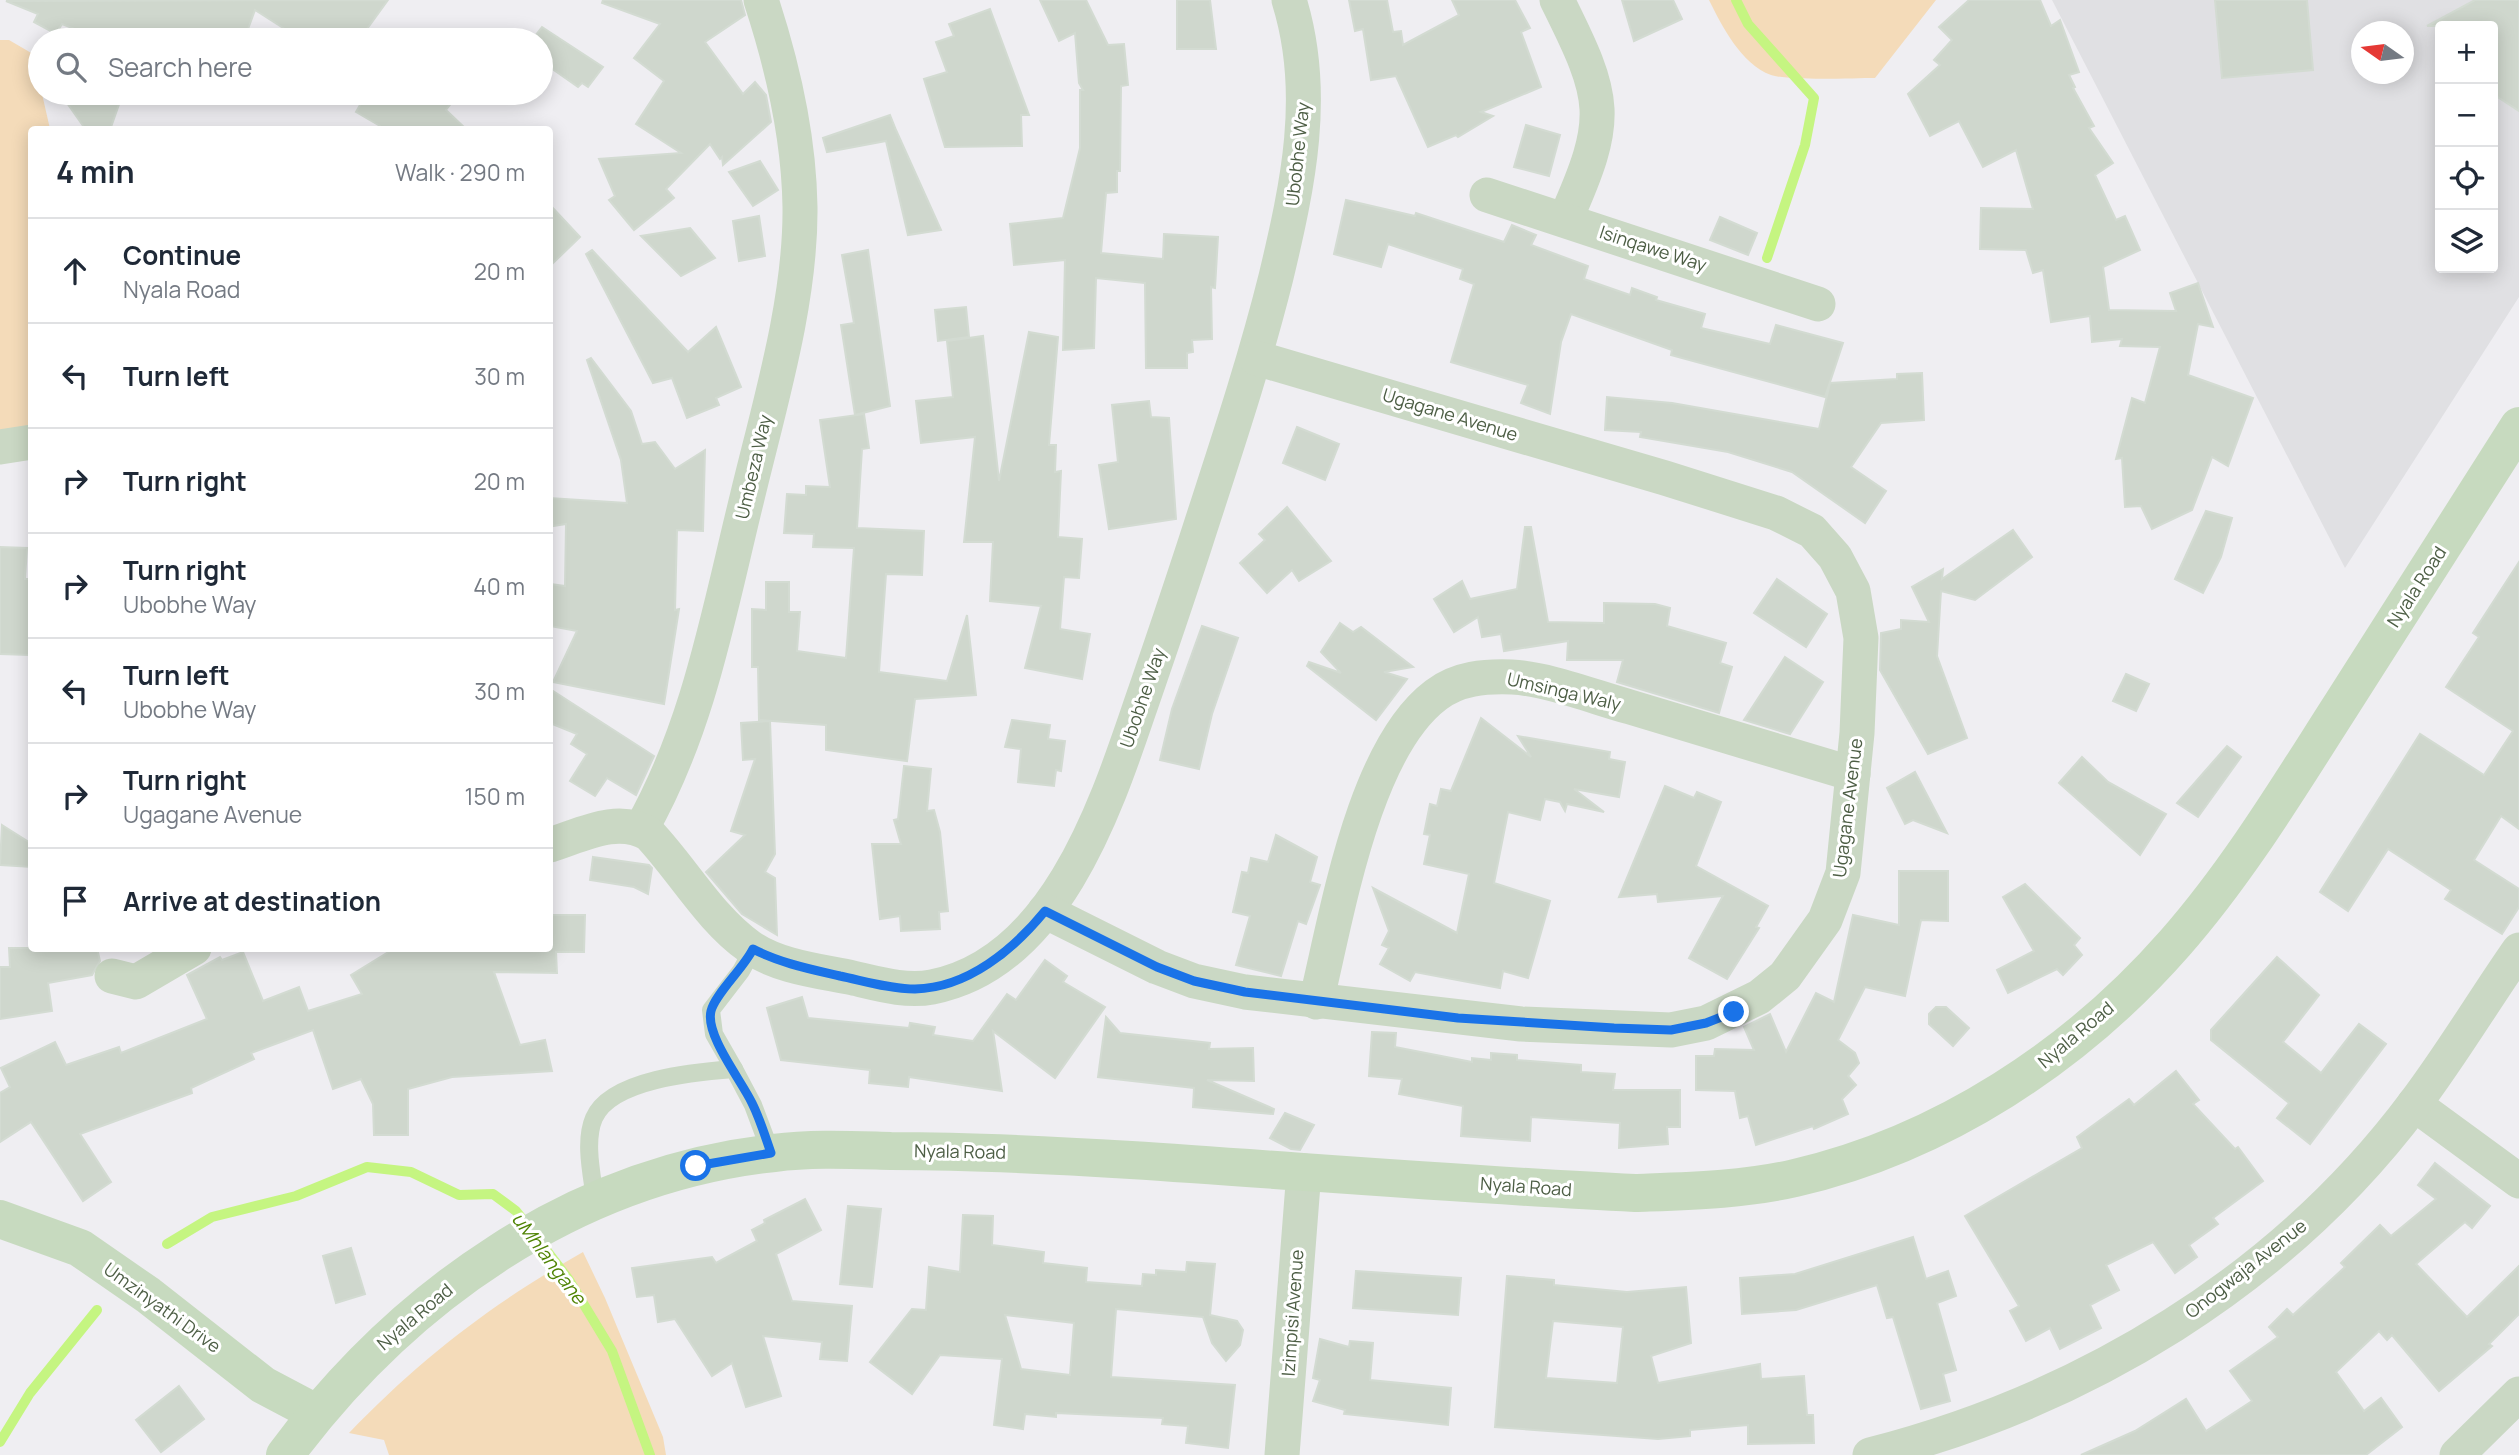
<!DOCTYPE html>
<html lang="en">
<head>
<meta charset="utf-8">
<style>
	:root { --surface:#fff; --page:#f2f2f3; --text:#1f2937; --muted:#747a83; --line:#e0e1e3 }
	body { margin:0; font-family:Manrope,sans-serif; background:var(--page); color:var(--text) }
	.controls { position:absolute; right:21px; top:21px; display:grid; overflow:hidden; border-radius:7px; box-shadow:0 4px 18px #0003 }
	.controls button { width:63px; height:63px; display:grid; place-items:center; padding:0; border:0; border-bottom:2px solid var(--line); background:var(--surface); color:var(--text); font:35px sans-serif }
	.compass { position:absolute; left:2351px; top:21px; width:63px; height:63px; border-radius:50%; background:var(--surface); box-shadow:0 4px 18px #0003; rotate:284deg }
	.stop { position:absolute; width:21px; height:21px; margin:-16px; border:5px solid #1a73e8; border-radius:50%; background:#fff }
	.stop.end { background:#1a73e8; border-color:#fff; box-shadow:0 2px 7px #0008 }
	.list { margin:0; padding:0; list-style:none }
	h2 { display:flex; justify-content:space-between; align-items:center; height:91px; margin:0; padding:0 28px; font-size:30px }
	h2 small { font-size:23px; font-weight:400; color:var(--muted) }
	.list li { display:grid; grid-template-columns:46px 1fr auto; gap:21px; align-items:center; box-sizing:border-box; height:105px; padding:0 28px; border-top:2px solid var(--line) }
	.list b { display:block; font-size:26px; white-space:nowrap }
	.list p { margin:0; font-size:23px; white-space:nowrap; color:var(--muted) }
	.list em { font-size:23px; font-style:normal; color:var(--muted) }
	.icon { flex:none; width:38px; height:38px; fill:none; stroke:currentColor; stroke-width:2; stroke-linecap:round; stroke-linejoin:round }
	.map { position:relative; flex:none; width:2519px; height:1455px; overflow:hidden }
	.search { position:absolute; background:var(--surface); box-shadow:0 4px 18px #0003; left:28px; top:28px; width:525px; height:77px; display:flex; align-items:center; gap:18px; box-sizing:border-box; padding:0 24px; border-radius:38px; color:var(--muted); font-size:26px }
	.panel { position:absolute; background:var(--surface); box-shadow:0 4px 18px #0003; left:28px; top:126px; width:525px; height:826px; border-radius:7px }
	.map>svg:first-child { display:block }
</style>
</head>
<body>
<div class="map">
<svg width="2519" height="1455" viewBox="0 0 2519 1455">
	<rect width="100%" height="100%" fill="#efeef2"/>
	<path fill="#e0e0e3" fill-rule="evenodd" d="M2052,0H2519V297L2345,568ZM2440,26H2493V268H2440ZM2362,32H2404V74H2362Z"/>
	<g fill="#f4dbb9">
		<path d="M1709,0H1936L1875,78C1853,78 1789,81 1771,75C1741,64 1722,26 1709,0Z"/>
		<polygon points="0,40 9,40 33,54 50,129 32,130 31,429 0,434"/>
		<path d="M583,1252L605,1298L663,1437L666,1455H389L384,1440L349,1433C421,1358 493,1303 583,1252Z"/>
	</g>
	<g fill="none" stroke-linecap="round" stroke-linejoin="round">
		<g stroke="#c5f581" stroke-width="10">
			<polyline points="1736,0 1748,24 1814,98 1805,145 1767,258"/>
			<polyline points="537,1238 569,1280 612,1351 650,1455"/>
			<polyline points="167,1244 212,1217 296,1196 367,1167 411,1172 459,1195 493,1194 516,1211 528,1226"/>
			<polyline points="0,1442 30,1393 97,1310"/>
		</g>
	</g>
	<g fill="#cfd7cd" stroke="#d3dbd2" stroke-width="2" fill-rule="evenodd">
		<polygon points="388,0 359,40 302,40 255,10 244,40 102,40 62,24 56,34 34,22 38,14 6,1"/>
		<polygon points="603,0 741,0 745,15 705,42 743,94 755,82 766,95 771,122 723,165 722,157 720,159 710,144 666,189 674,198 634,230 609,200 615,196 599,159 681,153 636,124 664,81 634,58 660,24 602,3"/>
		<polygon points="1040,0 1086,0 1108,45 1124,44 1128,85 1121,86 1120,171 1117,171 1117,192 1106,193 1101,253 1163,259 1164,234 1218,237 1215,288 1211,287 1212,339 1192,340 1193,352 1187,353 1187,368 1146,368 1145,283 1096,278 1094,348 1063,350 1065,260 1014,265 1010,224 1063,218 1080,148 1080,90 1083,90 1079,83 1075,33 1059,41"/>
		<polygon points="1177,0 1210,0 1216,49 1177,49"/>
		<polygon points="1349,0 1387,0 1393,32 1401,31 1403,45 1459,15 1452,0 1515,0 1530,28 1521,32 1541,87 1481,112 1493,116 1458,137 1456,135 1428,147 1396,76 1371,80 1363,29 1355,31"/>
		<polygon points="1622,0 1673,0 1682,19 1634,41"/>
		<polygon points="1969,0 2040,0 2051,26 2060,20 2079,72 2069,75 2075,87 2073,88 2094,126 2089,128 2113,163 2095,175 2116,220 2125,216 2140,250 2103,267 2109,310 2176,311 2170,293 2198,283 2213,327 2198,324 2188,375 2253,398 2228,466 2212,457 2192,510 2152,529 2141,506 2125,507 2122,458 2116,459 2132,398 2145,403 2160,347 2120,346 2122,339 2092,342 2090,316 2051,322 2043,270 2033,273 2026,250 1980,249 1981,208 2033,209 2016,150 1983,167 1959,121 1930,136 1908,94 1940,65 1934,60 1952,40 1939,27"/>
		<polygon points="2215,0 2307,0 2313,70 2222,78"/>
		<polygon points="2475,0 2519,0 2519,111 2493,94 2493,26 2427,26"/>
		<polygon points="990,9 1029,115 1021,115 1022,146 945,147 924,79 947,72 936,42 954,36 949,24"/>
		<polygon points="542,27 603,67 588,87 582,83 578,87 541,61 541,40 532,40"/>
		<polygon points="60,93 123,93 110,130 86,130"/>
		<polygon points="367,93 459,93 446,110 467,130 387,130 356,112"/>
		<polygon points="890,115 896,130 941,230 908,235 886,141 827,152 823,138"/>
		<polygon points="1526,125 1560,135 1549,176 1514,167"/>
		<polygon points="760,161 778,190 753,206 729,172"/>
		<polygon points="1346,200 1415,216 1416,213 1504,242 1512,225 1536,235 1531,245 1588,266 1584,279 1630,295 1632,288 1657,297 1656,300 1705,314 1701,328 1770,344 1776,325 1843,343 1825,397 1671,355 1672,350 1571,314 1561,342 1550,414 1521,403 1528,385 1451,362 1474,284 1460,279 1463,269 1388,244 1381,267 1334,254"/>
		<polygon points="550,205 580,237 550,266"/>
		<polygon points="759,216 765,256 739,261 733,221"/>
		<polygon points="1720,217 1757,233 1748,255 1710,240"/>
		<polygon points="690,228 715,258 681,276 641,236"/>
		<polygon points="592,250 688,352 716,327 741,387 716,398 719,405 687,418 672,378 653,383 586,254"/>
		<polygon points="868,250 890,406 855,415 841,325 854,323 842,255"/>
		<polygon points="966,307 969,337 938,341 935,310"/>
		<polygon points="1029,332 1058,337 1049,445 1056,445 1055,472 1061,471 1058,537 1082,539 1079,578 1064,577 1060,629 1090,634 1082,679 1025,668 1041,606 990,601 993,542 964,542 975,437 921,443 916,401 953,397 947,341 983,336 999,481"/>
		<polygon points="591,358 631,411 642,444 655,442 675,469 705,450 703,531 677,530 675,610 679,609 664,704 553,682 577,631 550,626 550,584 565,586 566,524 553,526 550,498 627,503 621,460 587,360"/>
		<polygon points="1922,373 1924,420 1881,423 1851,467 1886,491 1865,523 1792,472 1728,452 1640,437 1641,432 1605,430 1607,397 1672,403 1819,429 1830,383 1897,379 1897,374"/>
		<polygon points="1149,401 1151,417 1169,418 1176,519 1109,529 1099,465 1118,462 1112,405"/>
		<polygon points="864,414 869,448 862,449 857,528 924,531 922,575 886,574 879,672 947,681 967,615 976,695 915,699 907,761 826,750 826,725 759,720 758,667 752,667 752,609 766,610 766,582 789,582 789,612 800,612 797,651 846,658 854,548 813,547 814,534 784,533 787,494 806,495 806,486 830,487 820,420"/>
		<polygon points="1297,427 1339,444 1325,480 1283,463"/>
		<polygon points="1287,507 1331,561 1299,581 1292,570 1267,593 1240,563 1265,540 1259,534"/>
		<polygon points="2206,511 2232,518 2221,557 2203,593 2175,579"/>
		<polygon points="1525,527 1531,527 1548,622 1604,623 1604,603 1655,604 1670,608 1667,626 1726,643 1720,663 1732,667 1719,713 1617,682 1623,660 1567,660 1568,641 1504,651 1501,634 1482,637 1478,617 1454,632 1434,599 1462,581 1470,599 1517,589"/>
		<polygon points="2013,530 2032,557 1975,600 1941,591 1937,656 1967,738 1928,754 1880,670 1881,633 1901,629 1901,620 1929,622 1912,587 1943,569 1942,579"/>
		<polygon points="0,547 27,548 25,579 32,579 29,655 0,654"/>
		<polygon points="2519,562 2519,829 2501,816 2474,860 2519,889 2519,907 2502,934 2445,899 2451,890 2388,849 2348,911 2320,892 2420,734 2484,775 2513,731 2446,687 2479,637 2473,633"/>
		<polygon points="1777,579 1827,614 1806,647 1754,613"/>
		<polygon points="1340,623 1353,632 1361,627 1413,667 1384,672 1407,679 1376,720 1307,666 1309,662 1341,673 1321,652"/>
		<polygon points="1202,626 1238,638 1212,714 1199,769 1160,760 1172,709"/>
		<polygon points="1785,657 1823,682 1790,734 1744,720"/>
		<polygon points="2126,674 2149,684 2136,711 2113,701"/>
		<polygon points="550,689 654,756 636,795 607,778 595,796 570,781 587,754 571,744 577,734 550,723"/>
		<polygon points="1481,718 1531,757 1518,736 1610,752 1609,759 1625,762 1619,797 1574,789 1604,812 1567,804 1565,811 1560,802 1545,799 1540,820 1508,812 1494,883 1550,901 1528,978 1503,971 1500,988 1415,972 1410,981 1380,964 1389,948 1382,945 1389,931 1373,888 1457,933 1469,874 1424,864 1430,835 1424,834 1430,804 1437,806 1441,789 1451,791"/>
		<polygon points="1012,720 1050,725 1048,739 1065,741 1061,771 1056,770 1054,786 1018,782 1021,749 1005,747"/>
		<polygon points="770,721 775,854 765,872 775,878 777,935 742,914 706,872 745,835 731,831 755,759 743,760 741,723"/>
		<polygon points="2227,746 2241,757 2198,817 2177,803"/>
		<polygon points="2082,757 2108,782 2166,814 2140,855 2059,783"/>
		<polygon points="904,766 931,769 927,811 934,810 940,832 948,911 939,912 940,929 901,931 900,916 880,919 872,844 901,844 894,820 898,819"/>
		<polygon points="1915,772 1947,833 1913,820 1905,824 1887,788"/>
		<polygon points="1665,786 1694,798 1697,792 1721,802 1696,866 1768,906 1756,927 1759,928 1727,979 1689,958 1723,896 1658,902 1657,894 1619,897"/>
		<polygon points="2,825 32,844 32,867 0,865"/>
		<polygon points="1276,835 1317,857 1310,882 1320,885 1306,924 1298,921 1281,976 1236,965 1250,916 1233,912 1242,872 1248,873 1251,858 1268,862"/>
		<polygon points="593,857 649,865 652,868 648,894 634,887 590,880"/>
		<polygon points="1899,871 1948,871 1948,921 1921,920 1905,996 1865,987 1838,1040 1855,1053 1859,1063 1848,1076 1856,1085 1842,1099 1848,1114 1814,1129 1813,1126 1756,1145 1748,1116 1740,1118 1735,1091 1696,1090 1696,1056 1714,1056 1715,1049 1754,1050 1744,1027 1770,1014 1786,1052 1816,993 1834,1002 1853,915 1899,925"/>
		<polygon points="2025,884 2080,938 2074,945 2082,955 2063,975 2057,969 2008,993 1997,970 2034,951 2003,897"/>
		<polygon points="550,915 585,915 584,952 556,952 557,973 494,972 520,1045 545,1040 552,1071 452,1077 408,1089 408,1135 374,1135 373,1104 361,1079 333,1089 313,1030 251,1053 254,1059 191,1088 192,1093 80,1134 111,1182 83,1201 31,1122 0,1142 0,1093 10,1087 1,1068 55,1042 66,1065 119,1047 121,1053 207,1019 187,975 220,957 222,960 243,952 263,1001 299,987 308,1011 362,994 351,975 395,948 550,948"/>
		<polygon points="9,948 97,948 100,961 92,975 48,983 52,1011 0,1019 0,967 10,967"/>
		<polygon points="2277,957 2319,995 2283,1042 2321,1073 2359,1024 2386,1044 2310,1144 2277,1118 2289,1103 2211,1040 2211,1030"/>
		<polygon points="1045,960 1067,976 1063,982 1105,1007 1055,1078 993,1031 1002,1091 909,1077 908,1087 869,1083 870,1070 781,1060 767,1008 802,997 808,1018 909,1028 910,1023 935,1027 933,1035 973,1041 1007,994 1016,1000"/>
		<polygon points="1936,1007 1946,1007 1969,1028 1953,1046 1929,1024 1929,1014"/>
		<polygon points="1106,1017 1120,1033 1210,1043 1209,1049 1253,1048 1254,1081 1207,1080 1274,1109 1273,1114 1193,1107 1194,1088 1098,1077"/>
		<polygon points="1372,1032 1396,1033 1395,1047 1472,1062 1472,1058 1491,1060 1491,1053 1517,1055 1517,1060 1581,1065 1581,1072 1615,1074 1613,1090 1680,1090 1680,1127 1667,1127 1668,1144 1619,1148 1620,1123 1531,1117 1530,1141 1461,1136 1463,1106 1399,1094 1402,1079 1369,1076"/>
		<polygon points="2176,1071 2199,1100 2193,1104 2235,1149 2238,1147 2263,1181 2213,1218 2218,1224 2189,1245 2197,1257 2175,1273 2153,1242 2106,1265 2119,1290 2090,1305 2101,1328 2060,1349 2050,1328 2026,1341 2010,1311 2019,1306 1965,1216 2082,1148 2077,1137 2129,1099 2134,1105"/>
		<polygon points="1285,1113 1314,1125 1300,1150 1291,1149 1270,1138"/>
		<polygon points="2435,1163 2490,1206 2472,1228 2465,1222 2416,1264 2467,1317 2519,1266 2519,1314 2489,1344 2492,1346 2439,1391 2392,1335 2387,1340 2379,1331 2336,1372 2364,1411 2381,1398 2402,1427 2366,1455 2081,1455 2135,1431 2186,1399 2206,1431 2252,1401 2230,1371 2278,1337 2269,1327 2287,1309 2293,1315 2345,1267 2341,1263 2380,1225 2391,1236 2436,1199 2418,1185"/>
		<polygon points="805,1199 821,1230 776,1254 792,1301 852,1306 847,1361 820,1359 822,1342 763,1336 781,1396 746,1407 732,1363 712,1376 675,1319 658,1322 654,1295 637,1297 632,1268 712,1257 716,1263 757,1241 752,1230 765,1223 764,1220"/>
		<polygon points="848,1206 881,1209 872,1287 840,1284"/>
		<path d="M963,1215L993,1216L992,1245L1044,1252L1043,1263L1087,1268L1086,1282L1142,1286L1143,1274L1156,1275V1270L1186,1272L1187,1262L1215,1264L1210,1315L1237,1321L1243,1330L1240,1345L1226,1361L1212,1343L1203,1317L1116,1309L1111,1377L1235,1385L1228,1448L1186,1443L1188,1426L1162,1424L1163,1418L1056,1413V1417L1025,1414L1023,1429L994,1425L1002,1359L940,1355L912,1394L870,1362L912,1309L926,1310L929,1267L960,1272ZM1005,1315L1074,1323L1070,1375L1021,1369Z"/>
		<polygon points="1913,1237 1926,1279 1948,1271 1956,1296 1937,1303 1956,1370 1943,1374 1950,1401 1921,1409 1893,1317 1887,1318 1877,1285 1796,1310 1742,1314 1740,1278 1795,1274"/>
		<polygon points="351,1248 365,1294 336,1303 323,1256"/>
		<polygon points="1356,1271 1461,1278 1458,1315 1353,1308"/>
		<path d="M1507,1276L1554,1280V1285L1627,1292L1686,1287L1691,1343L1651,1356L1658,1383L1760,1364L1761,1379L1804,1376L1807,1415H1813L1814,1443L1748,1444V1425L1690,1430V1436L1658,1439L1495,1427ZM1553,1321L1623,1327L1617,1383L1546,1378Z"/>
		<polygon points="1320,1339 1349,1347 1350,1341 1373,1343 1370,1380 1451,1388 1448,1425 1344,1414 1345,1410 1313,1401 1320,1380 1313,1378"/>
		<polygon points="179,1386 204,1419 161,1452 136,1420"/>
	</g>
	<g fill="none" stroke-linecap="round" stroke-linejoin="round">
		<g stroke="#cad8c4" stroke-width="18">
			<polyline points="734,1069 714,1034 711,1010 741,971 753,949"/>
			<path d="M595,1199C592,1175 584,1141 594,1118C611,1079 696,1072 734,1069L753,1105L771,1153"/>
		</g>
		<g stroke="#cad8c4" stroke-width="35">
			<path d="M1557,0C1607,100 1611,117 1565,220"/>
			<polyline points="1487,195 1818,304"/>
			<polyline points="0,447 32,442"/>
			<path d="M641,829C699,727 719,611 747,498C769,406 801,302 800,207C799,136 783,67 761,0"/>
			<path d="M550,845C582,835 617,815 649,834C683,870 710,919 750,947C779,967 820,971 853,978C879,984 906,992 932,987C1055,963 1106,807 1141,704C1159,652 1177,599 1194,547C1223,457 1253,369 1276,277C1298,185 1318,93 1289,0"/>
			<polyline points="1045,911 1157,967 1194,981 1245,992 1521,1024 1671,1030 1706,1023 1759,997 1785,976 1825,920 1843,873 1857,733 1861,638 1853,591 1835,557 1812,531 1776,513 1665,478 1256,358"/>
			<polyline points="112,976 136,982 194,948"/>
			<path d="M1316,1002C1337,916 1363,750 1436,695C1458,678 1485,676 1512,677C1548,679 1594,697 1630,707C1704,729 1779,752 1853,774"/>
			<polyline points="2414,1104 2519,1181"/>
			<polyline points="1282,1455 1304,1171"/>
			<path d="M1870,1455C2084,1400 2282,1281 2415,1103C2452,1054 2484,1000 2519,950"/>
			<polyline points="2457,1455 2519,1394"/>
		</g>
		<g stroke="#c7dabf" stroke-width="38">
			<polyline points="0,1219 80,1248 148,1295 263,1385 316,1413"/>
			<path d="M285,1455C403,1296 574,1175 774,1153C813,1148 852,1150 891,1151C971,1151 1051,1155 1131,1160C1299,1171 1467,1185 1635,1193C1688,1191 1743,1190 1795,1178C1942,1144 2076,1056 2175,943C2239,870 2290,785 2342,704C2401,611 2460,519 2519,426"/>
		</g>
	</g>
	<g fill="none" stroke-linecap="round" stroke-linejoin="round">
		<path stroke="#1a73e8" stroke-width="9" d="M696,1166L771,1153C765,1136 760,1119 752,1103C741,1080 705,1035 711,1011C715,994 743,969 753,949C780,963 810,969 840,976C864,981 890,989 915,989C968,988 1014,949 1045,911L1157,967L1194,981L1245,992L1458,1018L1614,1028L1671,1030L1706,1023L1734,1012"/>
	</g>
	<g text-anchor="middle" stroke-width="6" stroke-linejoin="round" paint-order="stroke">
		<g font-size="18" fill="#4d5e45" stroke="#fff">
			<text transform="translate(1298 154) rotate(-84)" y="6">Ubobhe Way</text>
			<text transform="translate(1653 249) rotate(18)" y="6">Isinqawe Way</text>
			<text transform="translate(1450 415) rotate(17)" y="6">Ugagane Avenue</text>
			<text transform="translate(754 467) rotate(-77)" y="6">Umbeza Way</text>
			<text transform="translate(2417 587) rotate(-57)" y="6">Nyala Road</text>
			<text transform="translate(1564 692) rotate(13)" y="6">Umsinga Waly</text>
			<text transform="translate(1143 698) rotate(-71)" y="6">Ubobhe Way</text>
			<text transform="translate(1848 808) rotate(-83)" y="6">Ugagane Avenue</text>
			<text transform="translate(2076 1035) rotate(-40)" y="6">Nyala Road</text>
			<text transform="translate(960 1152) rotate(1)" y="6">Nyala Road</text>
			<text transform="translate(1526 1187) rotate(4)" y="6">Nyala Road</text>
			<text transform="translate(2246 1269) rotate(-38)" y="6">Onogwaja Avenue</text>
			<text transform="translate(162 1308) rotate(36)" y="6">Umzinyathi Drive</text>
			<text transform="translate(1293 1313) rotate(-86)" y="6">Izimpisi Avenue</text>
			<text transform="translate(415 1317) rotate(-40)" y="6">Nyala Road</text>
		</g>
		<g font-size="19" font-style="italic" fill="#508405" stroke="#fff">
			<text transform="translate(549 1258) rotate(53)" y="7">uMhlangane</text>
		</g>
	</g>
</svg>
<div class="controls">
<button>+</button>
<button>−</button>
<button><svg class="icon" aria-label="locate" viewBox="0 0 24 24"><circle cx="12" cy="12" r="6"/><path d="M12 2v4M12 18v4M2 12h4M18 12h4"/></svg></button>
<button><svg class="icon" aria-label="layers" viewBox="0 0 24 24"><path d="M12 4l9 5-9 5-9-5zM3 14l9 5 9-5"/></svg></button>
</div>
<svg class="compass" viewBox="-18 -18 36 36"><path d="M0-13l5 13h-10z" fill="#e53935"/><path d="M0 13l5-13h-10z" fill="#747a83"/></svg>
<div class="stop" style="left:696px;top:1166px"></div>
<div class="stop end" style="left:1734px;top:1012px"></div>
<div class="search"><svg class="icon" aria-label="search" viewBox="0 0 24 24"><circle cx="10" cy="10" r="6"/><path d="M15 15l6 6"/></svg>Search here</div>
<section class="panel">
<h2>4 min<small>Walk · 290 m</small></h2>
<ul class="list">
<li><svg class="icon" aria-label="ahead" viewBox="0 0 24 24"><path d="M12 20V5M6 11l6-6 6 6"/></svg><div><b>Continue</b><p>Nyala Road</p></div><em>20 m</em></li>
<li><svg class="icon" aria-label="left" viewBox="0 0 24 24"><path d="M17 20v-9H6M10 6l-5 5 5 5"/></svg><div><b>Turn left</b></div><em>30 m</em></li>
<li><svg class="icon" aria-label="right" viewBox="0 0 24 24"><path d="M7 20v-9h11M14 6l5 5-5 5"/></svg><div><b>Turn right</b></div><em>20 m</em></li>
<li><svg class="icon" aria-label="right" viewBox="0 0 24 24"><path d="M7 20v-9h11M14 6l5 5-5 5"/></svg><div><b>Turn right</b><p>Ubobhe Way</p></div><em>40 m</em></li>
<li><svg class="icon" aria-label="left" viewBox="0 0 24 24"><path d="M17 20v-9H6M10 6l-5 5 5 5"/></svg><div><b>Turn left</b><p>Ubobhe Way</p></div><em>30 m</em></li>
<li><svg class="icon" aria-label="right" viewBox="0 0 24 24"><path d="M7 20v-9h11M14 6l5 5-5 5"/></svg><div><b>Turn right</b><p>Ugagane Avenue</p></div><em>150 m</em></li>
<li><svg class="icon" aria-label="arrive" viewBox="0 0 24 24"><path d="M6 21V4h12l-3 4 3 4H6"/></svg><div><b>Arrive at destination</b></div></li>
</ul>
</section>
</div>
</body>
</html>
